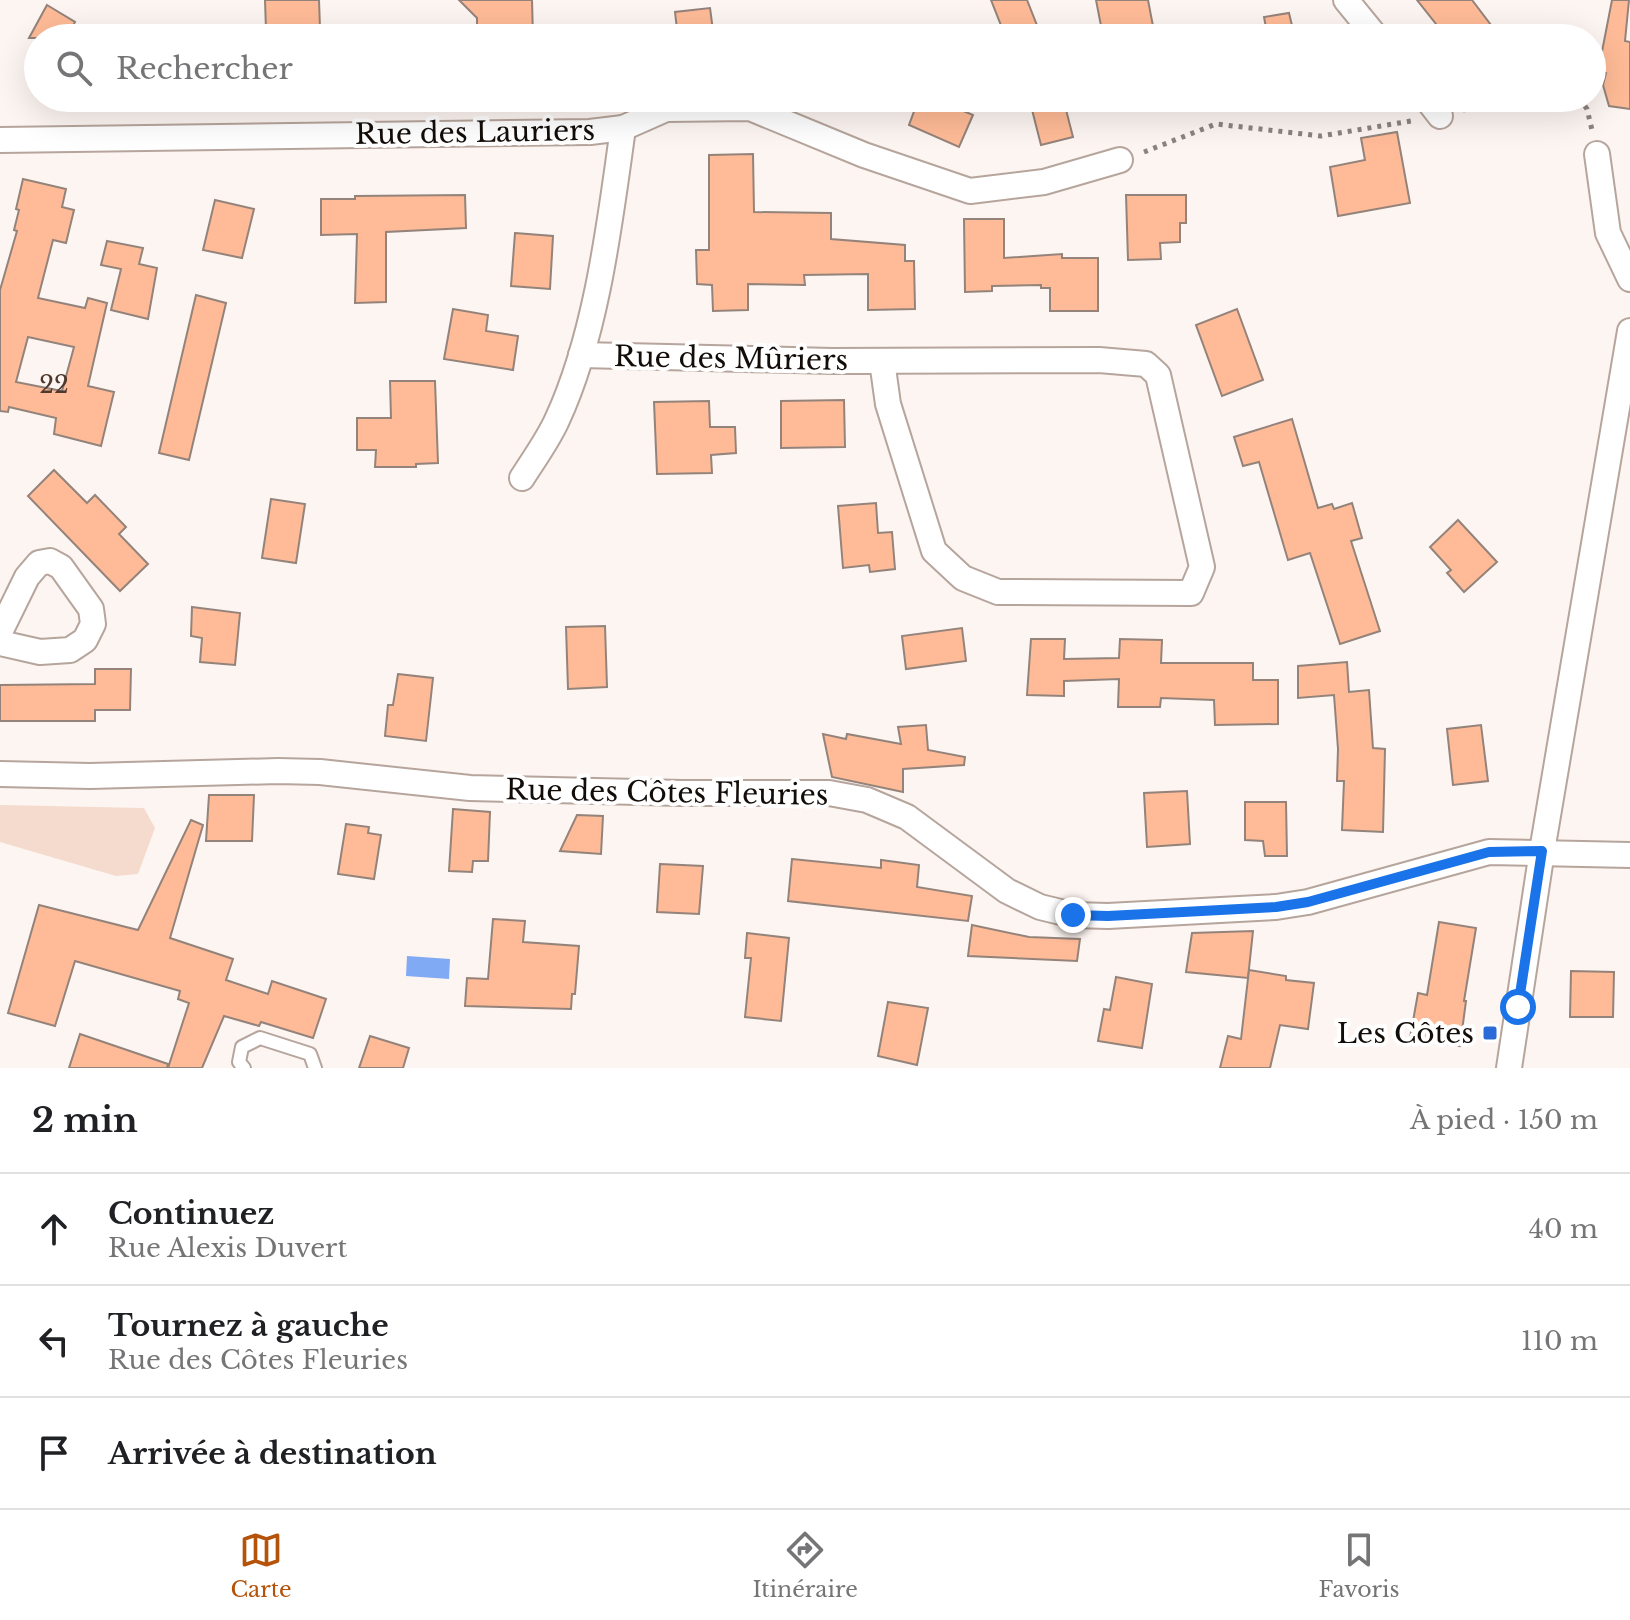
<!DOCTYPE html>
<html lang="fr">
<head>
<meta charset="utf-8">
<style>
	:root { --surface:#fff; --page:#f2f2f2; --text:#202124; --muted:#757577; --line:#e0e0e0; --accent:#b45309 }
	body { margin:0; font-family:"Libre Baskerville",serif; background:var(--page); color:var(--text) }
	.stop { position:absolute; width:24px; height:24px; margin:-18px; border:6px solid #1a73e8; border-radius:50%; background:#fff }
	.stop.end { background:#1a73e8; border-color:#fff; box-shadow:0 2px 8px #0008 }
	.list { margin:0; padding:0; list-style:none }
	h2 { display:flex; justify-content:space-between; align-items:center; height:104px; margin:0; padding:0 32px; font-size:34px }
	h2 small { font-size:26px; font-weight:400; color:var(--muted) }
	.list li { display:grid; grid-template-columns:52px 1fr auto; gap:24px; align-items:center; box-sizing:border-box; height:112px; padding:0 32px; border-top:2px solid var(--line) }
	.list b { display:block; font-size:30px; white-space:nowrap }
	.list p { margin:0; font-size:26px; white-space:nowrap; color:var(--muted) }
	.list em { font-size:26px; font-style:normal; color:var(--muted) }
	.icon { flex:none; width:44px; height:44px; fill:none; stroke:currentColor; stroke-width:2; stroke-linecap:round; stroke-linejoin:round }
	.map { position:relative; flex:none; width:1630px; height:1068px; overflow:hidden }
	.search { position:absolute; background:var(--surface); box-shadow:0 8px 32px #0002; left:24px; right:24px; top:24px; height:88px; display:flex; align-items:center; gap:20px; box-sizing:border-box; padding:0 28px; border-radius:44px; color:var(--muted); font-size:30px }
	.sheet { height:440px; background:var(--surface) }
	nav { display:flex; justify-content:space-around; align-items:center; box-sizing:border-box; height:112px; border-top:2px solid var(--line); background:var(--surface); font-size:22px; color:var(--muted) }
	nav a { display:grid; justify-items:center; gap:4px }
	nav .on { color:var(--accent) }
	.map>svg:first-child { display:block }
</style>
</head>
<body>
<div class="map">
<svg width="1630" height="1068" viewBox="0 0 1630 1068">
	<rect width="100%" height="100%" fill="#fdf5f1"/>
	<polygon fill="#f5dbcd" points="0,805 144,808 155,828 138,874 116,876 0,842"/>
	<polygon fill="#80aaf3" points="407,956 450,959 449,979 406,976"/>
	<g fill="#ffbb97" stroke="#94837a" stroke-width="2" fill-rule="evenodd">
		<polygon points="265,0 319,0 320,28 266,30"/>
		<polygon points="459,0 532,0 533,38 477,38 477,18"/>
		<polygon points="991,0 1027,0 1042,38 1006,38"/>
		<polygon points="1096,0 1148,0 1153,26 1103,36"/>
		<polygon points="1417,0 1472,0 1491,25 1474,38 1457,38 1447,25 1440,29"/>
		<polygon points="1612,0 1629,0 1625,41 1630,42 1630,109 1609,106 1603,85 1606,73 1598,72"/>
		<polygon points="47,5 75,22 67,38 29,38"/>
		<polygon points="710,8 714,38 678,38 675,12"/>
		<polygon points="1289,13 1295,38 1268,38 1264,17"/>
		<polygon points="919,98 950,98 947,104 973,115 959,147 909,125"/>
		<polygon points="1029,98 1063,98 1073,137 1041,145"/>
		<polygon points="1397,132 1410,203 1338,216 1330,167 1365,160 1361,138"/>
		<polygon points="753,154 754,212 831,213 831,239 905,245 905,261 914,261 915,309 868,310 868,274 804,275 805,285 748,284 748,310 713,311 712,285 697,284 696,250 709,250 709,155"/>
		<path d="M23,179L66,189L62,207L74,210L66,243L53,240L38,298L85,308L88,298L107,303L88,386L114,392L101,446L54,434L56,418L9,407L8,412L0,411V290L17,231L14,230L19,210L16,209ZM28,337L74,347L62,391L16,382Z"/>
		<polygon points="465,195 466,228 386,232 386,302 355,303 357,234 321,235 321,199 355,199 355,196"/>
		<polygon points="1126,195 1186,195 1186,223 1180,223 1180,242 1160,243 1161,259 1128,260"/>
		<polygon points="215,200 254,209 242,258 203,250"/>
		<polygon points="964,219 1004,219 1004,258 1062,254 1062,258 1098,258 1098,311 1050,311 1050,288 1041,288 1041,285 992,286 992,291 965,292"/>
		<polygon points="515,233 553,236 550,289 511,286"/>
		<polygon points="107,241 143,248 139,264 157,268 148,319 111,310 121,269 101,265"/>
		<polygon points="196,295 226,303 189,460 159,453"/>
		<polygon points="453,309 488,315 486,331 518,336 513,370 444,359"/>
		<polygon points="1237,309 1263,380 1222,396 1196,325"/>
		<polygon points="390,381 435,381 438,463 416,464 416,467 375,467 376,450 357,450 357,418 391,418"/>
		<polygon points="844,400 845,447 781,448 781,401"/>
		<polygon points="709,401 710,427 735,427 736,453 711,455 712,473 657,474 654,402"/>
		<polygon points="1292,419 1318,508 1332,504 1334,509 1352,503 1362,538 1351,541 1380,631 1340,644 1310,553 1288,560 1259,462 1243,466 1234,437"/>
		<polygon points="54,470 87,503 95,495 126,527 119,534 148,564 120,591 28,496"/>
		<polygon points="271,499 305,504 296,563 262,558"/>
		<polygon points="876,503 878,533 892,532 895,569 870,572 869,565 843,568 838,506"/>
		<polygon points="1458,520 1497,562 1464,592 1447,573 1451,570 1430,547"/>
		<polygon points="192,607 240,613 235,665 200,662 202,638 191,636"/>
		<polygon points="605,626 607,687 568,689 566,627"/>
		<polygon points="962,628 966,661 906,669 902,636"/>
		<polygon points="1031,639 1065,639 1064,659 1119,658 1120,639 1162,640 1161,663 1253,663 1253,680 1278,680 1278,724 1215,725 1214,700 1161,698 1160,707 1118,707 1119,679 1064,681 1064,696 1027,695"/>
		<polygon points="1347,662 1349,692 1369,690 1373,748 1385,749 1383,832 1342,830 1344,781 1337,781 1338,749 1334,695 1298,698 1298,666"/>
		<polygon points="95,669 131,669 130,710 95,710 95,721 0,721 0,685 95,684"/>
		<polygon points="398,674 433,678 426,741 385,736 388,705 393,705"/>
		<polygon points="926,725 928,750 965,757 964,765 903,769 903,792 832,777 823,734 846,739 847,734 901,744 898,727"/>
		<polygon points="1481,725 1488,781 1453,785 1447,729"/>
		<polygon points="1187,791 1190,844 1147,847 1144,793"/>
		<polygon points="209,795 254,795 252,841 206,841"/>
		<polygon points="1245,802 1286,802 1287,856 1265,856 1263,841 1245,840"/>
		<polygon points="453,809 490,812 488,861 473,861 472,872 449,871"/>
		<polygon points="577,815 603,816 601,854 560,851"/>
		<polygon points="191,820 203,825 170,938 233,959 226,980 268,994 272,981 326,999 313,1038 261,1022 259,1026 224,1016 202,1068 168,1068 189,1003 178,999 180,991 75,961 55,1026 8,1013 39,905 138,930"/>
		<polygon points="346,824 369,827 368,833 381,835 374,879 338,874"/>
		<polygon points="792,859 881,868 881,860 919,865 917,887 972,896 968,921 788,901"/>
		<polygon points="660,864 703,866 699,914 657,912"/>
		<polygon points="493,919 525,921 523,942 579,946 575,994 572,994 571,1009 465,1006 467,978 488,979"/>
		<polygon points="1439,922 1476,928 1464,1001 1466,1001 1460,1046 1410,1038 1418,993 1427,995"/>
		<polygon points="972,925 1029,937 1080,939 1077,961 968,956"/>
		<polygon points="1253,931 1248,978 1186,972 1192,933"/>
		<polygon points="747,933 789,938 781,1021 745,1017 751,958 745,958"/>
		<polygon points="1249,970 1286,976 1286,980 1314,983 1308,1029 1280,1025 1270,1068 1220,1068 1228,1036 1241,1039"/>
		<polygon points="1571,971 1614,972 1613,1017 1570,1017"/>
		<polygon points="1116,977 1152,984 1142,1048 1098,1041 1104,1009 1110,1010"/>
		<polygon points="888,1002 928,1008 917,1065 878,1056"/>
		<polygon points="80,1034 168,1064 167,1068 69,1068"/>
		<polygon points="370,1036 409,1048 403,1068 359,1068"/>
	</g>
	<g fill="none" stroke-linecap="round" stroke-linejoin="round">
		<g stroke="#b6a59c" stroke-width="16">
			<polyline id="service" points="244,1068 239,1062 242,1047 260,1038 310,1054 315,1068"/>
		</g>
		<g stroke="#b6a59c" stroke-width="28">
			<g id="minor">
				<polyline points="1346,0 1377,38"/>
				<polyline points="1426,98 1440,116"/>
				<polyline points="0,140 590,132 623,128 666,109 750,108 864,155 970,191 1044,182 1120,160"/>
				<polyline points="1597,154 1608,233 1630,279"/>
				<polyline points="581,355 832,361 1099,360 1146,364 1158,375 1202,567 1191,593 998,592 963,578 934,551 888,404 882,361"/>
				<path d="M522,478C534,459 548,440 557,420C597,334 610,221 623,128"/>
				<polyline points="0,632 27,577 39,563 50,561 61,567 91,609 93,624 85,640 70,650 40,652 0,643"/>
				<polyline points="0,774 90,776 278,771 320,772 470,788 682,793 829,793 867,800 907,817 1007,891 1040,907 1073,915 1108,916 1276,907 1308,902 1489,852 1630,855"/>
				<polyline points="1509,1068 1542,851 1630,331"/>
			</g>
		</g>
		<g stroke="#8a8380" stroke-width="5" stroke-dasharray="4 6" stroke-linecap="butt">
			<polyline points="1579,98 1587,109 1592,130"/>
			<polyline points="1463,110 1514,98"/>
			<polyline points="1144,152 1216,124 1321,136 1411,121"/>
		</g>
		<use href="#service" stroke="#fff" stroke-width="12"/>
		<use href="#minor" stroke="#fff" stroke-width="24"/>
	</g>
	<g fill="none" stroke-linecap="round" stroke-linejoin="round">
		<polyline stroke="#1a73e8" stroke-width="10" points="1073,915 1108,916 1276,907 1308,902 1489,852 1542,851 1518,1007"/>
	</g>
	<rect fill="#2b6ad7" stroke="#fff" stroke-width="3" x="1482" y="1025" width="16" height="16" rx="4"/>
	<g text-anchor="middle" stroke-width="8" stroke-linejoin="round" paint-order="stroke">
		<g font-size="24" fill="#4e382d">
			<text x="54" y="393">22</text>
		</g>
		<g font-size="28" fill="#130d0a" stroke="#fff">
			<text transform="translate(475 132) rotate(-1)" y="10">Rue des Lauriers</text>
			<text transform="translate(731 358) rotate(1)" y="10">Rue des Mûriers</text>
			<text transform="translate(667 792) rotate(1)" y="10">Rue des Côtes Fleuries</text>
		</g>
		<g font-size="28" fill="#130d0a" stroke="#fff" text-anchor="end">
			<text x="1474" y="1043">Les Côtes</text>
		</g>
	</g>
</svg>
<div class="stop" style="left:1518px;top:1007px"></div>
<div class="stop end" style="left:1073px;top:915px"></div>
<div class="search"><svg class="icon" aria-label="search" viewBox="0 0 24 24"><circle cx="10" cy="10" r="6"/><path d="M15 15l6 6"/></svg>Rechercher</div>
</div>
<section class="sheet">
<h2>2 min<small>À pied · 150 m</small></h2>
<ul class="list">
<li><svg class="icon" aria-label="ahead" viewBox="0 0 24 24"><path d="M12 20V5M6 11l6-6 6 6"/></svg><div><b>Continuez</b><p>Rue Alexis Duvert</p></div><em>40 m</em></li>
<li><svg class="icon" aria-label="left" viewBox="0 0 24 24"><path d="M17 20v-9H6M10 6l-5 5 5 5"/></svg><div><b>Tournez à gauche</b><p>Rue des Côtes Fleuries</p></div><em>110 m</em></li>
<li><svg class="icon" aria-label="arrive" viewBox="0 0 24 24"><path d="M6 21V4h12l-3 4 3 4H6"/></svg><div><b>Arrivée à destination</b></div></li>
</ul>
</section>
<nav>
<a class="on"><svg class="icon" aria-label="map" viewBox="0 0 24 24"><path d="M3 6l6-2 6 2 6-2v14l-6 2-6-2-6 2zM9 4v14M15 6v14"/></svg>Carte</a>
<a><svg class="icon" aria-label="directions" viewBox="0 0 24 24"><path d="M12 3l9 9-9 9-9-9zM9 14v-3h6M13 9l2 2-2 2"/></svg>Itinéraire</a>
<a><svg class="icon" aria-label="saved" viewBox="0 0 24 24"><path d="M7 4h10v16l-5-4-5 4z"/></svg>Favoris</a>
</nav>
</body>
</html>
